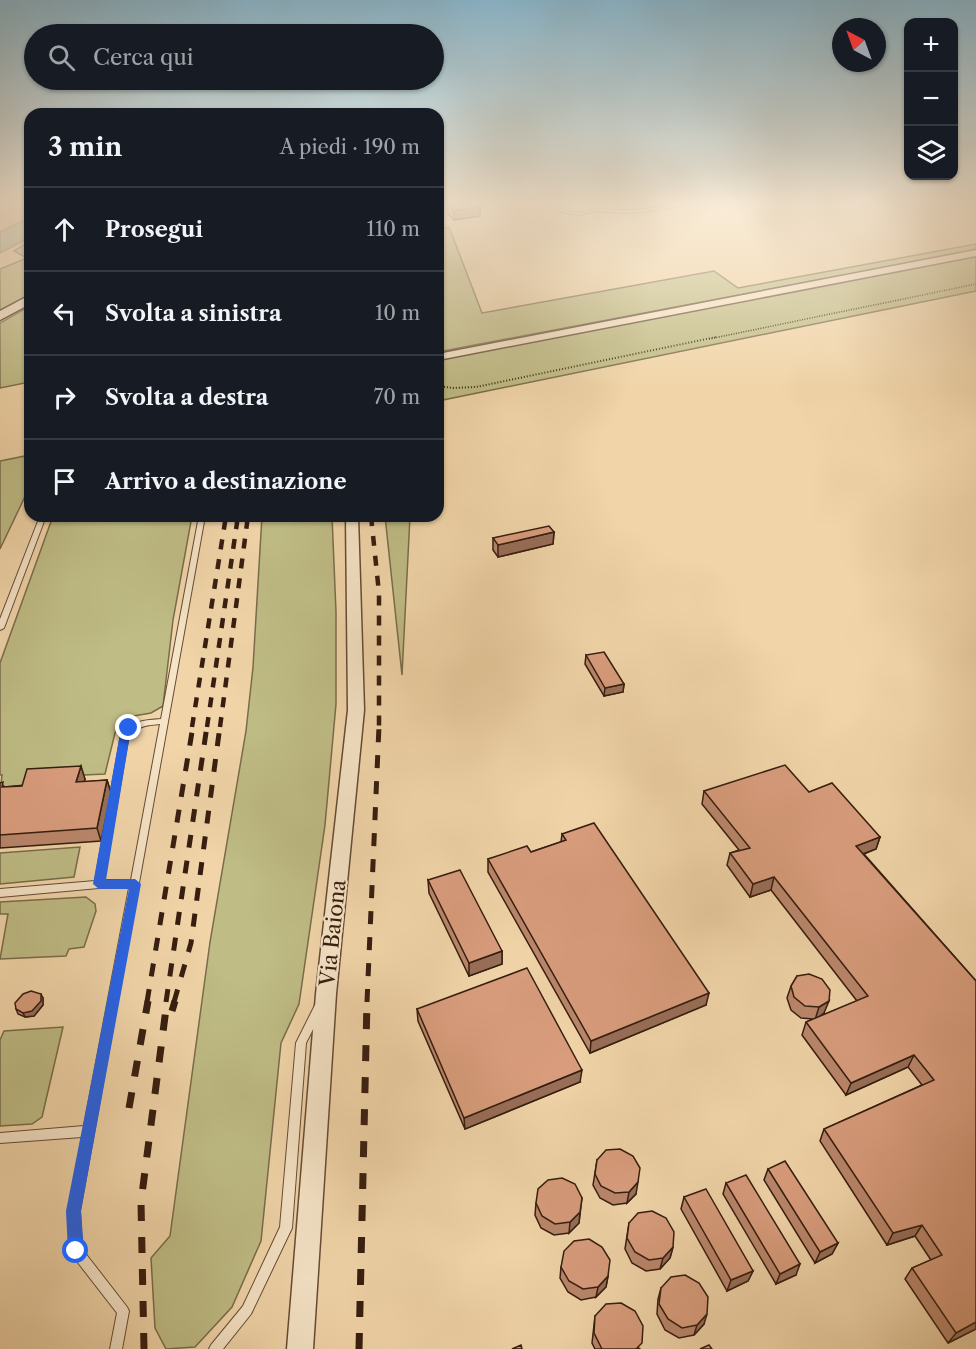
<!DOCTYPE html>
<html lang="it">
<head>
<meta charset="utf-8">
<style>
	:root { --surface:#171b24; --page:#20242c; --text:#f1f3f6; --muted:#9ea1a6; --line:#363941 }
	body { margin:0; font-family:"Libre Caslon Text",serif; background:var(--page); color:var(--text) }
	.controls { position:absolute; right:18px; top:18px; display:grid; overflow:hidden; border-radius:12px; box-shadow:0 2px 4px #0004 }
	.controls button { width:54px; height:54px; display:grid; place-items:center; padding:0; border:0; border-bottom:2px solid var(--line); background:var(--surface); color:var(--text); font:30px sans-serif }
	.compass { position:absolute; left:832px; top:18px; width:54px; height:54px; border-radius:50%; background:var(--surface); box-shadow:0 2px 4px #0004; rotate:319deg }
	.stop { position:absolute; width:18px; height:18px; margin:-14px; border:4px solid #2563eb; border-radius:50%; background:#fff }
	.stop.end { background:#2563eb; border-color:#fff; box-shadow:0 2px 6px #0008 }
	.list { margin:0; padding:0; list-style:none }
	h2 { display:flex; justify-content:space-between; align-items:center; height:78px; margin:0; padding:0 24px; font-size:26px }
	h2 small { font-size:20px; font-weight:400; color:var(--muted) }
	.list li { display:grid; grid-template-columns:39px 1fr auto; gap:18px; align-items:center; box-sizing:border-box; height:84px; padding:0 24px; border-top:2px solid var(--line) }
	.list b { display:block; font-size:22px; white-space:nowrap }
	.list em { font-size:20px; font-style:normal; color:var(--muted) }
	.icon { flex:none; width:33px; height:33px; fill:none; stroke:currentColor; stroke-width:2; stroke-linecap:round; stroke-linejoin:round }
	.map { position:relative; flex:none; width:976px; height:1349px; overflow:hidden }
	.search { position:absolute; background:var(--surface); box-shadow:0 2px 4px #0004; left:24px; top:24px; width:420px; height:66px; display:flex; align-items:center; gap:15px; box-sizing:border-box; padding:0 21px; border-radius:33px; color:var(--muted); font-size:22px }
	.panel { position:absolute; background:var(--surface); box-shadow:0 2px 4px #0004; left:24px; top:108px; width:420px; height:414px; border-radius:18px }
	.map>svg:first-child { display:block }
</style>
</head>
<body>
<div class="map">
<svg width="976" height="1349" viewBox="0 0 976 1349">
	<rect width="100%" height="100%" fill="#f1d5a9"/>
	<filter id="stains"><feTurbulence type="fractalNoise" baseFrequency=".00333" numOctaves="4"/><feColorMatrix values="0 0 0 0 .2 0 0 0 0 .09 0 0 0 0 .02 0 0 0 .5 -.17"/></filter>
	<radialGradient id="worn" r=".72"><stop offset=".6" stop-color="#630" stop-opacity="0"/><stop offset="1" stop-color="#630" stop-opacity=".3"/></radialGradient>
	<g fill="#bfbc85" stroke="#7a6c4a" stroke-width="1.5">
		<polygon points="449,227 482,313 714,271 738,288 976,244 976,250 438,352 438,229"/>
		<polygon points="30,241 30,294 0,312 0,269 27,258 14,251"/>
		<polygon points="976,256 976,291 438,401 438,359"/>
		<polygon points="30,306 30,382 0,388 0,323"/>
		<polygon points="30,455 30,486 0,549 0,461"/>
		<polygon points="53,516 192,516 173,620 163,706 151,713 122,718 115,733 105,774 41,777 36,789 0,792 2,775 0,775 0,663"/>
		<polygon points="262,516 332,516 336,612 336,704 325,825 299,1004 281,1043 261,1241 232,1307 195,1347 166,1349 155,1328 151,1258 170,1236 210,942 246,731 253,667"/>
		<polygon points="385,516 410,516 402,675"/>
		<polygon points="80,847 74,877 0,884 0,853"/>
		<polygon points="86,897 95,904 96,911 84,947 69,949 66,956 0,959 8,914 0,914 0,902"/>
		<polygon points="63,1027 42,1117 32,1124 0,1126 0,1040 4,1031"/>
	</g>
	<polygon fill="#9cb9a3" stroke="#737b68" stroke-width="1.5" points="30,217 30,237 0,253 0,232"/>
	<g fill="none" stroke-linecap="round" stroke-linejoin="round">
		<g stroke="#654b36" stroke-width="2">
			<g id="service">
				<path d="M548,202H552C562,216 587,215 600,205L599,202H603L604,205L600,209C620,211 641,210 661,207C675,206 689,202 704,202L650,211L623,213L596,211L580,215L567,213L554,210Z"/>
				<polygon points="40,516 46,516 4,628 0,630 0,619"/>
				<path d="M199,516H205L80,1211L82,1249L127,1307L129,1311L122,1349H110L117,1313L72,1255L70,1251L68,1211L82,1137L0,1143V1133L84,1126L129,888H99L0,897V889L95,881L121,734C131,721 146,720 161,719ZM160,724L131,880H104L129,735C138,726 148,725 160,724Z"/>
				<polygon points="319,1004 323,1005 324,1008 306,1043 292,1228 251,1314 223,1349 209,1349 211,1345 243,1306 280,1227 296,1043 315,1005"/>
			</g>
		</g>
		<g stroke="#654b36" stroke-width="3">
			<g id="minor">
				<polygon points="976,250 976,256 438,360 438,354"/>
				<polygon points="346,516 358,516 364,710 336,994 313,1349 287,1349 316,994 348,710"/>
			</g>
		</g>
		<g stroke="#361d0f" stroke-width="3">
			<polygon id="secondary" points="30,295 30,304 0,320 0,311"/>
		</g>
		<polyline stroke="#361d0f" stroke-width="1.5" stroke-dasharray="1 1.5" stroke-linecap="butt" points="709,339 976,284"/>
		<polyline stroke="#361d0f" stroke-width="2" stroke-dasharray="1 2" stroke-linecap="butt" points="438,386 453,388 476,387 716,337"/>
		<use href="#service" fill="#f6e4c7" fill-rule="evenodd"/>
		<use href="#minor" fill="#f6e4c7" fill-rule="evenodd"/>
		<use href="#secondary" fill="#f6e4c7" fill-rule="evenodd"/>
		<g stroke="#361d0f" stroke-width="3" stroke-dasharray="6 6" stroke-linecap="butt">
			<polyline points="754,202 764,202"/>
			<polyline points="438,210 464,202"/>
		</g>
		<g stroke="#361d0f" stroke-width="4.5" stroke-dasharray="10 10" stroke-linecap="butt">
			<polyline points="371,516 379,593 379,727"/>
			<polyline points="192,727 226,516"/>
			<polyline points="207,727 238,516"/>
			<polyline points="220,727 248,516"/>
		</g>
		<g stroke="#361d0f" stroke-width="5" stroke-dasharray="13 13" stroke-linecap="butt">
			<polyline points="147,1002 193,726"/>
			<polyline points="166,1002 207,726"/>
			<polyline points="174,1002 191,943 220,726"/>
			<polyline points="367,1002 379,726"/>
		</g>
		<g stroke="#361d0f" stroke-width="7" stroke-dasharray="16 16" stroke-linecap="butt">
			<polyline points="172,1011 175,1001"/>
			<polyline points="129,1108 148,1001"/>
			<polyline points="144,1349 141,1202 167,1001"/>
			<polyline points="359,1349 367,1001"/>
		</g>
	</g>
	<g fill="#bb876c" stroke="#361d0f" stroke-width="1.5">
		<polygon points="448,205 480,207 480,216 454,220 448,214"/>
		<polygon points="554,532 553,544 498,557 493,550 493,538"/>
		<polygon points="586,655 624,684 623,692 604,696 585,664"/>
		<polygon points="85,779 84,782 107,780 111,793 101,841 0,848 0,783 5,787"/>
		<polygon points="704,791 809,792 880,837 876,849 864,854 976,981 976,1329 948,1343 905,1279 912,1268 931,1260 915,1236 887,1245 820,1141 824,1129 922,1085 908,1067 846,1095 802,1035 806,1022 813,1019 801,1018 791,1010 787,998 791,986 797,976 824,1013 818,1017 857,1001 771,890 750,897 727,865 730,853 739,850 702,804"/>
		<polygon points="562,834 706,1005 590,1053 488,872 488,859 531,852 561,842"/>
		<polygon points="428,880 502,951 502,964 469,976 429,893"/>
		<polygon points="43,998 43,1005 34,1016 25,1017 18,1014 16,1009"/>
		<polygon points="417,1009 580,1082 465,1129 418,1021"/>
		<polygon points="597,1160 636,1194 627,1203 613,1205 600,1198 593,1185"/>
		<polygon points="768,1169 838,1243 832,1254 815,1263 764,1180"/>
		<polygon points="726,1183 796,1275 776,1284 723,1194"/>
		<polygon points="684,1197 753,1271 748,1281 727,1291 681,1209"/>
		<polygon points="582,1198 579,1223 569,1233 554,1235 541,1228 535,1215 536,1203"/>
		<polygon points="629,1223 673,1247 670,1258 660,1269 646,1271 632,1263 625,1249"/>
		<polygon points="561,1267 608,1276 606,1287 596,1297 581,1300 568,1292 560,1278"/>
		<polygon points="661,1288 704,1324 694,1335 679,1338 665,1330 657,1314 658,1299"/>
		<polygon points="595,1316 640,1349 595,1349 592,1343"/>
	</g>
	<g fill="#986e58" stroke="#361d0f" stroke-width="1.5">
		<polygon points="480,207 480,216 454,220 454,211"/>
		<polygon points="554,532 553,544 498,557 498,545"/>
		<polygon points="624,684 623,692 604,696 605,688"/>
		<polygon points="81,766 85,779 81,795 76,782"/>
		<polygon points="107,780 111,793 101,841 97,828"/>
		<polygon points="880,837 876,849 852,858 856,846"/>
		<polygon points="774,877 771,890 750,897 753,884"/>
		<polygon points="502,951 502,964 469,976 469,963"/>
		<polygon points="709,993 706,1005 590,1053 591,1041"/>
		<polygon points="41,994 43,998 43,1005 34,1016 25,1017 23,1013"/>
		<polygon points="829,1001 824,1013 815,1020 819,1007"/>
		<polygon points="914,1055 908,1067 846,1095 851,1083"/>
		<polygon points="582,1070 580,1082 465,1129 464,1118"/>
		<polygon points="638,1182 636,1194 627,1203 629,1192"/>
		<polygon points="580,1212 579,1223 569,1233 570,1222"/>
		<polygon points="922,1225 915,1236 887,1245 893,1233"/>
		<polygon points="838,1243 832,1254 815,1263 820,1252"/>
		<polygon points="673,1247 670,1258 660,1269 663,1258"/>
		<polygon points="800,1264 796,1275 776,1284 780,1274"/>
		<polygon points="753,1271 748,1281 727,1291 731,1280"/>
		<polygon points="608,1276 606,1287 596,1297 598,1287"/>
		<polygon points="707,1314 704,1324 694,1335 697,1325"/>
		<polygon points="976,1322 976,1329 948,1343 956,1333"/>
	</g>
	<g fill="#d99d7d" stroke="#361d0f" stroke-width="1.5">
		<polygon points="471,202 475,202 480,207 454,211 448,205"/>
		<polygon points="549,526 554,532 498,545 493,538"/>
		<polygon points="604,652 624,684 605,688 586,655"/>
		<polygon points="785,765 809,792 832,783 880,837 856,846 976,981 976,1322 956,1333 912,1268 942,1255 922,1225 893,1233 824,1129 934,1080 914,1055 851,1083 806,1022 868,996 774,877 753,884 730,853 750,848 704,791"/>
		<polygon points="81,766 76,782 107,780 97,828 0,835 0,783 3,782 2,787 22,786 27,769"/>
		<polygon points="594,823 709,993 591,1041 488,859 527,846 531,852 566,840 562,834"/>
		<polygon points="460,870 502,951 469,963 428,880"/>
		<polygon points="527,968 582,1070 464,1118 417,1009"/>
		<polygon points="809,974 822,979 830,990 829,1001 819,1007 805,1006 794,997 791,986 797,976"/>
		<polygon points="31,991 41,994 41,1001 32,1011 23,1013 16,1009 15,1003 23,994"/>
		<polygon points="620,1149 633,1156 640,1168 638,1182 629,1192 615,1193 601,1186 595,1174 597,1160 606,1150"/>
		<polygon points="785,1161 838,1243 820,1252 768,1169"/>
		<polygon points="746,1175 800,1264 780,1274 726,1183"/>
		<polygon points="562,1178 575,1184 582,1198 580,1212 570,1222 555,1224 542,1216 536,1203 538,1189 548,1180"/>
		<polygon points="706,1189 753,1271 731,1280 684,1197"/>
		<polygon points="652,1211 666,1218 674,1232 673,1247 663,1258 649,1260 635,1252 627,1238 629,1223 638,1213"/>
		<polygon points="589,1239 602,1247 610,1260 608,1276 598,1287 583,1289 569,1281 561,1267 564,1251 574,1241"/>
		<polygon points="685,1275 699,1283 708,1297 707,1314 697,1325 682,1328 668,1319 659,1304 661,1288 671,1277"/>
		<polygon points="621,1303 635,1311 643,1326 642,1343 636,1349 602,1349 594,1333 595,1316 606,1304"/>
		<polygon points="521,1345 522,1349 512,1349"/>
		<polygon points="709,1345 712,1349 700,1349"/>
	</g>
	<linearGradient id="sky" x2="0" y2="1"><stop stop-color="#89b6cc"/><stop offset="0.52" stop-color="#f9ecd8"/><stop offset="1" stop-color="#f9ecd8" stop-opacity="0"/></linearGradient>
	<rect width="976" height="391" fill="url(#sky)"/>
	<polygon fill="#2563eb" points="129,725 134,728 130,734 106,880 135,879 141,884 81,1211 84,1251 81,1256 76,1259 70,1256 68,1251 66,1211 129,889 99,889 93,884 120,734 125,726"/>
	<g text-anchor="middle" stroke-width="4.5" stroke-linejoin="round" paint-order="stroke">
		<g font-size="21" fill="#361d0f" stroke="#f6e4c7">
			<text transform="translate(333 933) rotate(-84)" y="7">Via Baiona</text>
		</g>
	</g>
	<rect width="100%" height="100%" filter="url(#stains)"/>
	<rect width="100%" height="100%" fill="url(#worn)"/>
</svg>
<div class="controls">
<button>+</button>
<button>−</button>
<button><svg class="icon" aria-label="layers" viewBox="0 0 24 24"><path d="M12 4l9 5-9 5-9-5zM3 14l9 5 9-5"/></svg></button>
</div>
<svg class="compass" viewBox="-18 -18 36 36"><path d="M0-13l5 13h-10z" fill="#e53935"/><path d="M0 13l5-13h-10z" fill="#9ea1a6"/></svg>
<div class="stop" style="left:76px;top:1251px"></div>
<div class="stop end" style="left:129px;top:728px"></div>
<div class="search"><svg class="icon" aria-label="search" viewBox="0 0 24 24"><circle cx="10" cy="10" r="6"/><path d="M15 15l6 6"/></svg>Cerca qui</div>
<section class="panel">
<h2>3 min<small>A piedi · 190 m</small></h2>
<ul class="list">
<li><svg class="icon" aria-label="ahead" viewBox="0 0 24 24"><path d="M12 20V5M6 11l6-6 6 6"/></svg><div><b>Prosegui</b></div><em>110 m</em></li>
<li><svg class="icon" aria-label="left" viewBox="0 0 24 24"><path d="M17 20v-9H6M10 6l-5 5 5 5"/></svg><div><b>Svolta a sinistra</b></div><em>10 m</em></li>
<li><svg class="icon" aria-label="right" viewBox="0 0 24 24"><path d="M7 20v-9h11M14 6l5 5-5 5"/></svg><div><b>Svolta a destra</b></div><em>70 m</em></li>
<li><svg class="icon" aria-label="arrive" viewBox="0 0 24 24"><path d="M6 21V4h12l-3 4 3 4H6"/></svg><div><b>Arrivo a destinazione</b></div></li>
</ul>
</section>
</div>
</body>
</html>
